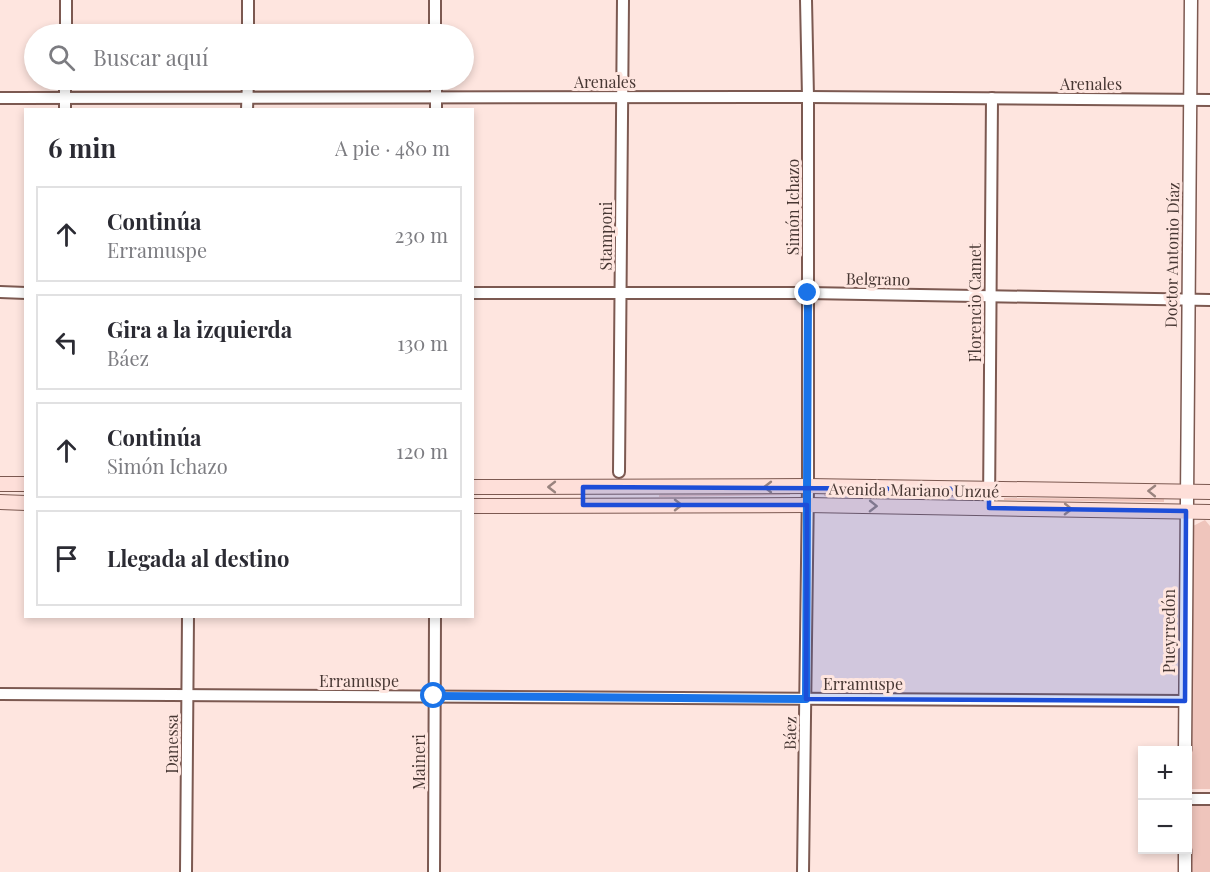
<!DOCTYPE html>
<html lang="es">
<head>
<meta charset="utf-8">
<style>
	:root { --surface:#fff; --page:#f7f7f7; --text:#2b2b33; --muted:#7c7c81; --line:#e1e1e2 }
	body { margin:0; font-family:"Playfair Display",serif; background:var(--page); color:var(--text) }
	.controls { position:absolute; right:18px; bottom:18px; display:grid; overflow:hidden; border-radius:0px; box-shadow:0 3px 9px #0003 }
	.controls button { width:54px; height:54px; display:grid; place-items:center; padding:0; border:0; border-bottom:2px solid var(--line); background:var(--surface); color:var(--text); font:30px sans-serif }
	.stop { position:absolute; width:18px; height:18px; margin:-14px; border:4px solid #1a73e8; border-radius:50%; background:#fff }
	.stop.end { background:#1a73e8; border-color:#fff; box-shadow:0 2px 6px #0008 }
	.list { margin:0; padding:0; list-style:none }
	h2 { display:flex; justify-content:space-between; align-items:center; height:78px; margin:0; padding:0 24px; font-size:26px }
	h2 small { font-size:20px; font-weight:400; color:var(--muted) }
	.list li { display:grid; grid-template-columns:39px 1fr auto; gap:18px; align-items:center; box-sizing:border-box; height:96px; margin:0 12px 12px; padding:0 12px; border:2px solid var(--line); border-radius:0px }
	.list b { display:block; font-size:22px; white-space:nowrap }
	.list p { margin:0; font-size:20px; white-space:nowrap; color:var(--muted) }
	.list em { font-size:20px; font-style:normal; color:var(--muted) }
	.icon { flex:none; width:33px; height:33px; fill:none; stroke:currentColor; stroke-width:2; stroke-linecap:round; stroke-linejoin:round }
	.map { position:relative; flex:none; width:1210px; height:872px; overflow:hidden }
	.search { position:absolute; background:var(--surface); box-shadow:0 3px 9px #0003; left:24px; top:24px; width:450px; height:66px; display:flex; align-items:center; gap:15px; box-sizing:border-box; padding:0 21px; border-radius:33px; color:var(--muted); font-size:22px }
	.panel { position:absolute; background:var(--surface); box-shadow:0 3px 9px #0003; left:24px; top:108px; width:450px; height:510px; border-radius:0px }
	.map>svg:first-child { display:block }
</style>
</head>
<body>
<div class="map">
<svg width="1210" height="872" viewBox="0 0 1210 872">
	<rect width="100%" height="100%" fill="#fee5df"/>
	<g fill="#efc5bc">
		<polygon points="790,493 790,495 659,497 659,495"/>
		<polygon points="824,494 970,496 970,498 824,496"/>
		<polygon points="1004,498 1164,499 1164,502 1004,500"/>
		<polygon points="1205,520 1210,526 1210,789 1190,789 1193,526"/>
		<polygon points="1192,806 1210,806 1210,872 1191,872"/>
	</g>
	<g fill="none" stroke-linecap="round" stroke-linejoin="round">
		<g stroke="#7c5951" stroke-width="14">
			<g id="minor">
				<polyline points="435,0 435,34"/>
				<polyline points="66,34 66,0"/>
				<polyline points="248,34 248,0"/>
				<polyline points="436,80 436,110"/>
				<polyline points="0,98 808,97 1210,100"/>
				<polyline points="65,110 65,80"/>
				<polyline points="247,110 248,80"/>
				<polyline points="0,292 26,293"/>
				<polyline points="472,293 808,293 1210,300"/>
				<polyline points="619,472 623,0"/>
				<polyline points="989,508 992,98"/>
				<polyline points="0,694 1185,701"/>
				<polyline points="1188,799 1210,799"/>
				<polyline points="186,872 188,616"/>
				<polyline points="434,872 435,616"/>
				<polyline points="803,872 808,486 808,97 806,0"/>
			</g>
		</g>
		<g stroke="#7c5951" stroke-width="15">
			<g id="tertiary">
				<polyline points="1185,750 1191,0"/>
				<polyline points="1185,872 1185,850"/>
			</g>
		</g>
		<g stroke="#7c5951" stroke-width="16">
			<g id="secondary">
				<polyline points="0,484 26,484"/>
				<polyline points="472,487 808,486 1210,492"/>
				<polyline points="0,502 26,503"/>
				<polyline points="472,506 807,505 1210,512"/>
			</g>
		</g>
		<use href="#minor" stroke="#fff" stroke-width="10"/>
		<use href="#tertiary" stroke="#fff" stroke-width="12"/>
		<use href="#secondary" stroke="#fedfd9" stroke-width="14"/>
	</g>
	<defs><path id="oneway-chevron" d="M-2-3.5L2.5 0L-2 3.5" fill="none" stroke-width="1.6" stroke-linecap="round" stroke-linejoin="round" transform="scale(1.5)"/></defs>
	<g stroke="#99837e">
		<use href="#oneway-chevron" transform="translate(552 487) rotate(180)"/>
		<use href="#oneway-chevron" transform="translate(768 487) rotate(180)"/>
		<use href="#oneway-chevron" transform="translate(1152 491) rotate(-179)"/>
		<use href="#oneway-chevron" transform="translate(678 505)"/>
		<use href="#oneway-chevron" transform="translate(873 506) rotate(1)"/>
		<use href="#oneway-chevron" transform="translate(1068 509) rotate(1)"/>
	</g>
	<g fill="none" stroke-linecap="round" stroke-linejoin="round">
		<polyline stroke="#1a73e8" stroke-width="8" points="434,696 806,699 808,293"/>
	</g>
	<path fill="#1d4ed8" fill-opacity="0.2" stroke="#1d4ed8" stroke-width="4.5" stroke-linejoin="round" d="M583,487L989,489V508L1186,511L1185,701L806,699L807,505H583Z"/>
	<g text-anchor="middle" stroke-width="6" stroke-linejoin="round" paint-order="stroke">
		<g font-size="16" fill="#473733" stroke="#fee5df">
			<text x="605" y="88">Arenales</text>
			<text x="1091" y="90">Arenales</text>
			<text transform="translate(793 207) rotate(-90)" y="6">Simón Ichazo</text>
			<text transform="translate(606 236) rotate(-90)" y="6">Stamponi</text>
			<text transform="translate(1172 255) rotate(-89)" y="6">Doctor Antonio Díaz</text>
			<text transform="translate(878 279) rotate(1)" y="6">Belgrano</text>
			<text transform="translate(975 303) rotate(-90)" y="6">Florencio Camet</text>
			<text transform="translate(914 490) rotate(1)" y="6">Avenida Mariano Unzué</text>
			<text transform="translate(1169 631) rotate(-90)" y="6">Pueyrredón</text>
			<text x="359" y="687">Erramuspe</text>
			<text x="863" y="690">Erramuspe</text>
			<text transform="translate(790 733) rotate(-89)" y="6">Báez</text>
			<text transform="translate(172 744) rotate(-90)" y="6">Danessa</text>
			<text transform="translate(419 762) rotate(-90)" y="6">Maineri</text>
		</g>
	</g>
</svg>
<div class="controls">
<button>+</button>
<button>−</button>
</div>
<div class="stop" style="left:434px;top:696px"></div>
<div class="stop end" style="left:808px;top:293px"></div>
<div class="search"><svg class="icon" aria-label="search" viewBox="0 0 24 24"><circle cx="10" cy="10" r="6"/><path d="M15 15l6 6"/></svg>Buscar aquí</div>
<section class="panel">
<h2>6 min<small>A pie · 480 m</small></h2>
<ul class="list">
<li><svg class="icon" aria-label="ahead" viewBox="0 0 24 24"><path d="M12 20V5M6 11l6-6 6 6"/></svg><div><b>Continúa</b><p>Erramuspe</p></div><em>230 m</em></li>
<li><svg class="icon" aria-label="left" viewBox="0 0 24 24"><path d="M17 20v-9H6M10 6l-5 5 5 5"/></svg><div><b>Gira a la izquierda</b><p>Báez</p></div><em>130 m</em></li>
<li><svg class="icon" aria-label="ahead" viewBox="0 0 24 24"><path d="M12 20V5M6 11l6-6 6 6"/></svg><div><b>Continúa</b><p>Simón Ichazo</p></div><em>120 m</em></li>
<li><svg class="icon" aria-label="arrive" viewBox="0 0 24 24"><path d="M6 21V4h12l-3 4 3 4H6"/></svg><div><b>Llegada al destino</b></div></li>
</ul>
</section>
</div>
</body>
</html>
